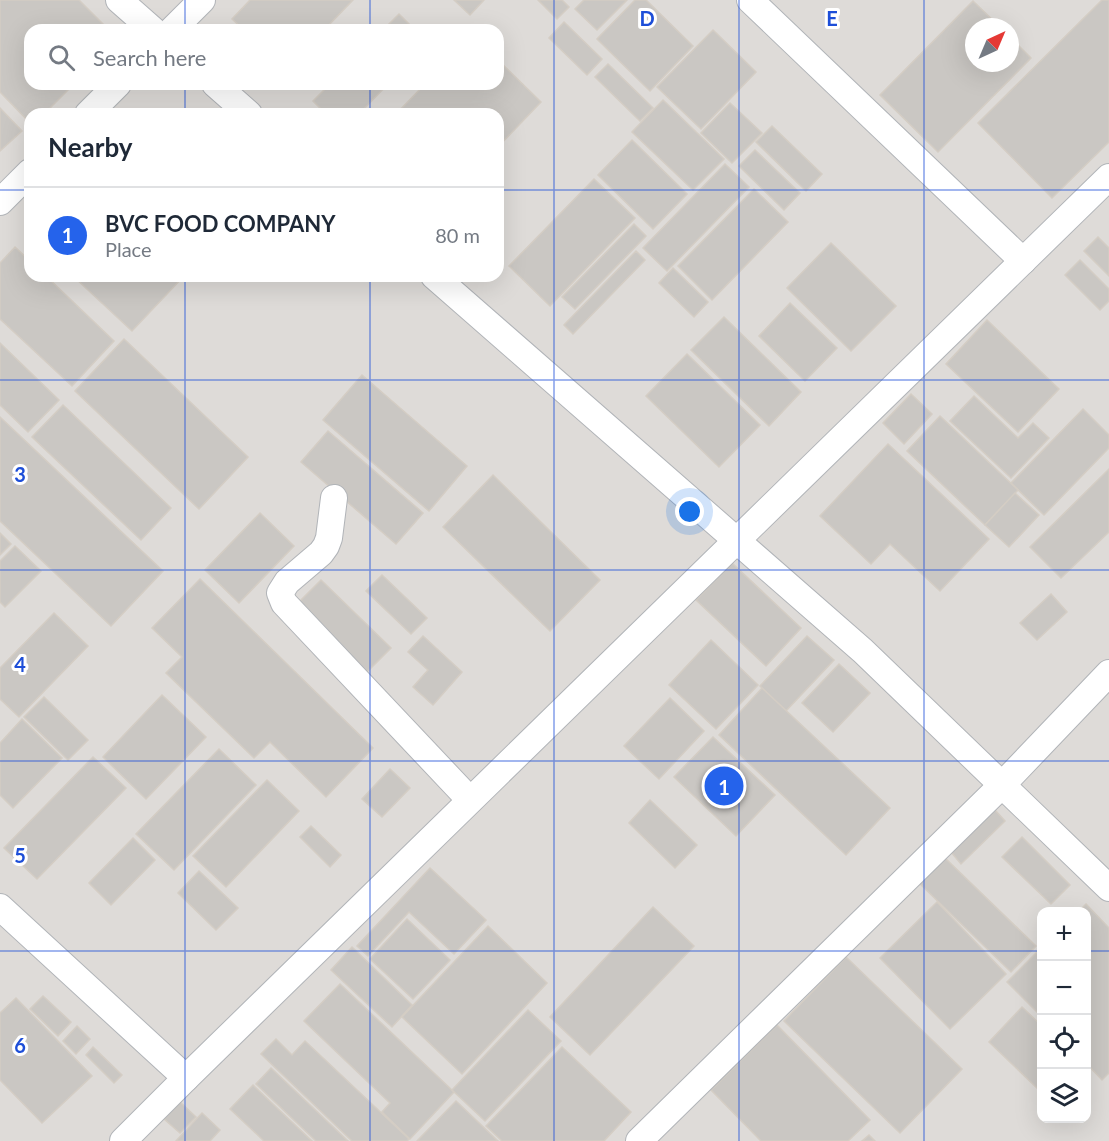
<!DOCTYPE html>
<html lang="en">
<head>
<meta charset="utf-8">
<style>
	:root { --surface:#fff; --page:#f2f2f3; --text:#1f2937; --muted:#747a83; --line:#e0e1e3; --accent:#2563eb }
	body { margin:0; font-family:Lato,sans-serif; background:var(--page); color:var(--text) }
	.controls { position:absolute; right:18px; bottom:18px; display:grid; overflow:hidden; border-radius:12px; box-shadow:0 6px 24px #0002 }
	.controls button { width:54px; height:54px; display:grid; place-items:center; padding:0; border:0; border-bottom:2px solid var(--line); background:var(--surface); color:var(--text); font:30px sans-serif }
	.compass { position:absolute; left:965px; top:18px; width:54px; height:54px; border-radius:50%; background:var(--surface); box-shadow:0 6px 24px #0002; rotate:44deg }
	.you { position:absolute; left:690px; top:512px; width:21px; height:21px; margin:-15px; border:4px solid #fff; border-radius:50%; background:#1a73e8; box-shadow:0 0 0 9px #1a73e833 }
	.badge { display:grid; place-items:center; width:39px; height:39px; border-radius:50%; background:var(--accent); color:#fff; font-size:20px; font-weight:700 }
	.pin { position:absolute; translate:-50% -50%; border:3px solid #fff; box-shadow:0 2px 6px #0006 }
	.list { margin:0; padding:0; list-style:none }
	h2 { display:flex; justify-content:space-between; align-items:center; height:78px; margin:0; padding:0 24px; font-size:26px }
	h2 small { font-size:20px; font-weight:400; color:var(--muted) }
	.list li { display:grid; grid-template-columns:39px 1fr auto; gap:18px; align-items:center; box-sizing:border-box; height:96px; padding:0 24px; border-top:2px solid var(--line) }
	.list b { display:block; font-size:22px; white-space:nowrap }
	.list p { margin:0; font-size:20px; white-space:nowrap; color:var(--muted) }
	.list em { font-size:20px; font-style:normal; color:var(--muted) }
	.icon { flex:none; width:33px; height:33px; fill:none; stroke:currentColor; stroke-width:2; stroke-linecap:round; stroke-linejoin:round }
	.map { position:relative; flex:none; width:1109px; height:1141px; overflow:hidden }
	.search { position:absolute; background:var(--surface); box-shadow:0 6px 24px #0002; left:24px; top:24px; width:480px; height:66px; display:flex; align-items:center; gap:15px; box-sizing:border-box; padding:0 21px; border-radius:18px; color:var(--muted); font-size:22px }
	.panel { position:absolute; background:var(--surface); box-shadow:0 6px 24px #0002; left:24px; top:108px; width:480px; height:174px; border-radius:18px }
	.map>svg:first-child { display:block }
</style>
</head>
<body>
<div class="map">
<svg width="1109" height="1141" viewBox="0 0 1109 1141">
	<rect width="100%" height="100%" fill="#efece6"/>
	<path fill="#dedbd8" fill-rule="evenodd" d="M0,0H1109V1141H0ZM974,27H1010V63H974ZM30,30H498V84H30ZM30,114H498V276H30ZM1042,912H1086V1118H1042Z"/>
	<g fill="#cac7c3" stroke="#d4cdc4" stroke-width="1.5">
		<polygon points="0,0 79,0 109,30 30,30 30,84 74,84 44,114 30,114 30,123 0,92"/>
		<polygon points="250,0 353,0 324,30 244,30 232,19"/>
		<polygon points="454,0 484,0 470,15"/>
		<polygon points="538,0 562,0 569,7 557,19"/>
		<polygon points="584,0 627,0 597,30 575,9"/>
		<polygon points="635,0 646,0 693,46 650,91 597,39"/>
		<polygon points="1102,0 1109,0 1109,142 1052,198 978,123"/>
		<polygon points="973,1 1000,27 974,27 974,63 1010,63 1010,37 1031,58 938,152 880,95"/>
		<polygon points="399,14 415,30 383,30"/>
		<polygon points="564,22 602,59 587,75 549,38"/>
		<polygon points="713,30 756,72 701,129 657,87"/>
		<polygon points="498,60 541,102 498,147 498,114 396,114 425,84 498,84"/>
		<polygon points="608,64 653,108 640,121 595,77"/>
		<polygon points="330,84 388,84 359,114 326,114 313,101"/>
		<polygon points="663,100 724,159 693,190 632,132"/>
		<polygon points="730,103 762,133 732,163 701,133"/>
		<polygon points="0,108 22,131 0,151"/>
		<polygon points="772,126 822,174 806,191 756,142"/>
		<polygon points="632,140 687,194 653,229 598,175"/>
		<polygon points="755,150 800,193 784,210 739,166"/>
		<polygon points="725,164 749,187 667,271 643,248"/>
		<polygon points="594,179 635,218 550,306 509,266"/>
		<polygon points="754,189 788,222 712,300 678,266"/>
		<polygon points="634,224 646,236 575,309 562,297"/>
		<polygon points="1098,237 1109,248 1109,276 1084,251"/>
		<polygon points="831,243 896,306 851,351 787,288"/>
		<polygon points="15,247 30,261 30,276 46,276 114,341 72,386 0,319 0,263"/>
		<polygon points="636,251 645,260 573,334 564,325"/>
		<polygon points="1080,260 1109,289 1109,301 1100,310 1065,275"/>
		<polygon points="673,268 708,302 694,317 659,283"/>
		<polygon points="73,276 184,276 132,331"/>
		<polygon points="790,303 837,348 805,381 759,336"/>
		<polygon points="724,317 801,392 769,426 691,350"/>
		<polygon points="987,320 1059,389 1018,432 946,364"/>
		<polygon points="124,339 248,457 199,509 75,391"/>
		<polygon points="0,343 59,400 28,432 0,405"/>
		<polygon points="687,354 760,425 719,467 646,396"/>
		<polygon points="362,375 467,466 429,511 323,420"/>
		<polygon points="911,394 932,414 904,444 883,423"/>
		<polygon points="974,396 1018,438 1033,423 1049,438 1011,478 950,421"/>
		<polygon points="63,405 171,508 141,540 32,437"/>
		<polygon points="1083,409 1109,435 1109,448 1044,515 1011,483"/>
		<polygon points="940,416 1018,490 985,525 907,451"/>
		<polygon points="0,417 163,571 111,626 0,521"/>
		<polygon points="328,431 423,513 396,544 301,462"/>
		<polygon points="888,444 989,539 940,591 890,544 871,564 820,516"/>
		<polygon points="1109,469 1109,532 1061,578 1030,547"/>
		<polygon points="493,475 600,580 550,631 443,527"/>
		<polygon points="1015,493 1039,515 1009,547 985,525"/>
		<polygon points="260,513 294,546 239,603 205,570"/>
		<polygon points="0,533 11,544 0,555"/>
		<polygon points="15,546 41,571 5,607 0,602 0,561"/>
		<polygon points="732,563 801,628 766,666 696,600"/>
		<polygon points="382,575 427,618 411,634 366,591"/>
		<polygon points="200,579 373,748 326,797 270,742 254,758 166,673 182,657 152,628"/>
		<polygon points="321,580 391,648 363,676 293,608"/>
		<polygon points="1051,594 1067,612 1037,640 1020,623"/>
		<polygon points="54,613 88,646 19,717 0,699 0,668"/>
		<polygon points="423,636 462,672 433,705 413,687 428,670 408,652"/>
		<polygon points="807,636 834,660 786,711 760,686"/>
		<polygon points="711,640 758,685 716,729 669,685"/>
		<polygon points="839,664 870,693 833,732 802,703"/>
		<polygon points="762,688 890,808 846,855 719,735"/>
		<polygon points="162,695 206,737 146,799 103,757"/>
		<polygon points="44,697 88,740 68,760 24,717"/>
		<polygon points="670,698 704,731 659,779 624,746"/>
		<polygon points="22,719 62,758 13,808 0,795 0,743"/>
		<polygon points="713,737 775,795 736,836 674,777"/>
		<polygon points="219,749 256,785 174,870 136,834"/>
		<polygon points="93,757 126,788 37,879 4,848"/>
		<polygon points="390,769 410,788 382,817 362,799"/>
		<polygon points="267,780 299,811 226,887 193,856"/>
		<polygon points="650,800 697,845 675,868 629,823"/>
		<polygon points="995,810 1005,821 961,864 951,852"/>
		<polygon points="311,826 341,855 330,867 300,837"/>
		<polygon points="1022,837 1070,885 1051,904 1002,857"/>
		<polygon points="133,838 155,860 111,905 89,883"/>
		<polygon points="944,857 1036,946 1011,972 919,883"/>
		<polygon points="430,868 486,920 454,954 409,912 368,956 357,946"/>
		<polygon points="199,871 238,908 216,930 178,893"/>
		<polygon points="937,902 1006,974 950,1029 880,958"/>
		<polygon points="1086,904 1109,928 1109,1073 1102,1080 1086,1063 1086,912 1078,912"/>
		<polygon points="653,907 694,946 590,1055 550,1017"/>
		<polygon points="407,919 450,960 413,999 370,959"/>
		<polygon points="488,926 547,983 462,1074 402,1017"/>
		<polygon points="352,947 412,1005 392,1027 331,970"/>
		<polygon points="1042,947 1042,1017 1007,982"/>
		<polygon points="846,957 962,1069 900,1133 784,1021"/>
		<polygon points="340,984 454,1092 410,1139 382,1112 390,1103 304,1021"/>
		<polygon points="43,996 71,1022 58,1036 30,1009"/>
		<polygon points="16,998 92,1076 42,1123 0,1080 0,1013"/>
		<polygon points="1022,1007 1042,1026 1042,1084 1037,1088 989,1042"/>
		<polygon points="528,1010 561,1041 485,1121 452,1090"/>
		<polygon points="777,1025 870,1120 848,1141 761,1141 711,1090"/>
		<polygon points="77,1026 90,1039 76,1054 63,1041"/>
		<polygon points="276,1039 292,1055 305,1041 409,1139 407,1141 352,1141 261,1054"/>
		<polygon points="93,1047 122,1075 114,1083 86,1055"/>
		<polygon points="562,1047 631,1112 604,1141 502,1141 486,1126"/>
		<polygon points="271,1068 348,1141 316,1141 256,1084"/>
		<polygon points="253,1085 312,1141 264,1141 230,1109"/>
		<polygon points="456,1101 498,1141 417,1141"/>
		<polygon points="180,1102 196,1117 180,1133 164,1119"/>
		<polygon points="202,1113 220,1130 210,1141 176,1141"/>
		<polygon points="869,1135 875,1141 862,1141"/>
	</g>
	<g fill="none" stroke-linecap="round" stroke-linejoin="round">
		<g stroke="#b1b4b8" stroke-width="28">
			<g id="minor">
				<polyline points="119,0 153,30"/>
				<polyline points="750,0 1023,261"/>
				<polyline points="172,30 202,0"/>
				<polyline points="215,84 249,114"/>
				<polyline points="88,114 118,84"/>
				<polyline points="0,202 30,172"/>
				<polyline points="434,276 863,651 1109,888"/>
				<polyline points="334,498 329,538 326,546 321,553 287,582 280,593 284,603 470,800"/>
				<polyline points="0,907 186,1078"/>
				<polyline points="123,1141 186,1078 1109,177"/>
				<polyline points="639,1141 1002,785 1109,673"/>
			</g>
		</g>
		<use href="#minor" stroke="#fff" stroke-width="26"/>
	</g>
	<path fill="none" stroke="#1d4ed8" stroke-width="1.5" stroke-opacity="0.55" d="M185,0V30M370,0V30M554,0V1141M739,0V1141M924,0V1141M185,84V114M370,84V114M0,190H30M498,190H1109M185,276V1141M370,276V1141M0,380H1109M0,570H1109M0,761H1109M0,951H1042M1086,951H1109"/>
	<g font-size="20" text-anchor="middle" font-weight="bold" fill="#1d4ed8" stroke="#fff" stroke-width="6" stroke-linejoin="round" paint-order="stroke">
		<text x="647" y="26">D</text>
		<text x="832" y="26">E</text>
		<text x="20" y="482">3</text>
		<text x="20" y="672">4</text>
		<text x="20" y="863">5</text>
		<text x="20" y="1053">6</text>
	</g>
</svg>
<div class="controls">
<button>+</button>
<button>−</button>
<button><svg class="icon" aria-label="locate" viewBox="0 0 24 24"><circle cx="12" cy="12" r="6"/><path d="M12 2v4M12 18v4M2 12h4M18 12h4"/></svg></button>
<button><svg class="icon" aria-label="layers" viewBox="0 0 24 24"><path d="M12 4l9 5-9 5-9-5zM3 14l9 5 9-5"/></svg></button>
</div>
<svg class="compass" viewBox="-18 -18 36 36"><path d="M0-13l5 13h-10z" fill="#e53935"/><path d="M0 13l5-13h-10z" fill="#747a83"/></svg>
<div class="you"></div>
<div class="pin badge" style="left:724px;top:786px">1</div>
<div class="search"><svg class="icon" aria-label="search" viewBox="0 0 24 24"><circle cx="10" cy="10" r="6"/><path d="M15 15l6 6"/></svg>Search here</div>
<section class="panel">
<h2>Nearby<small></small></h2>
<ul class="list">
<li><span class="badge">1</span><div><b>BVC FOOD COMPANY</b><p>Place</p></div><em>80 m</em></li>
</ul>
</section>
</div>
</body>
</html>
